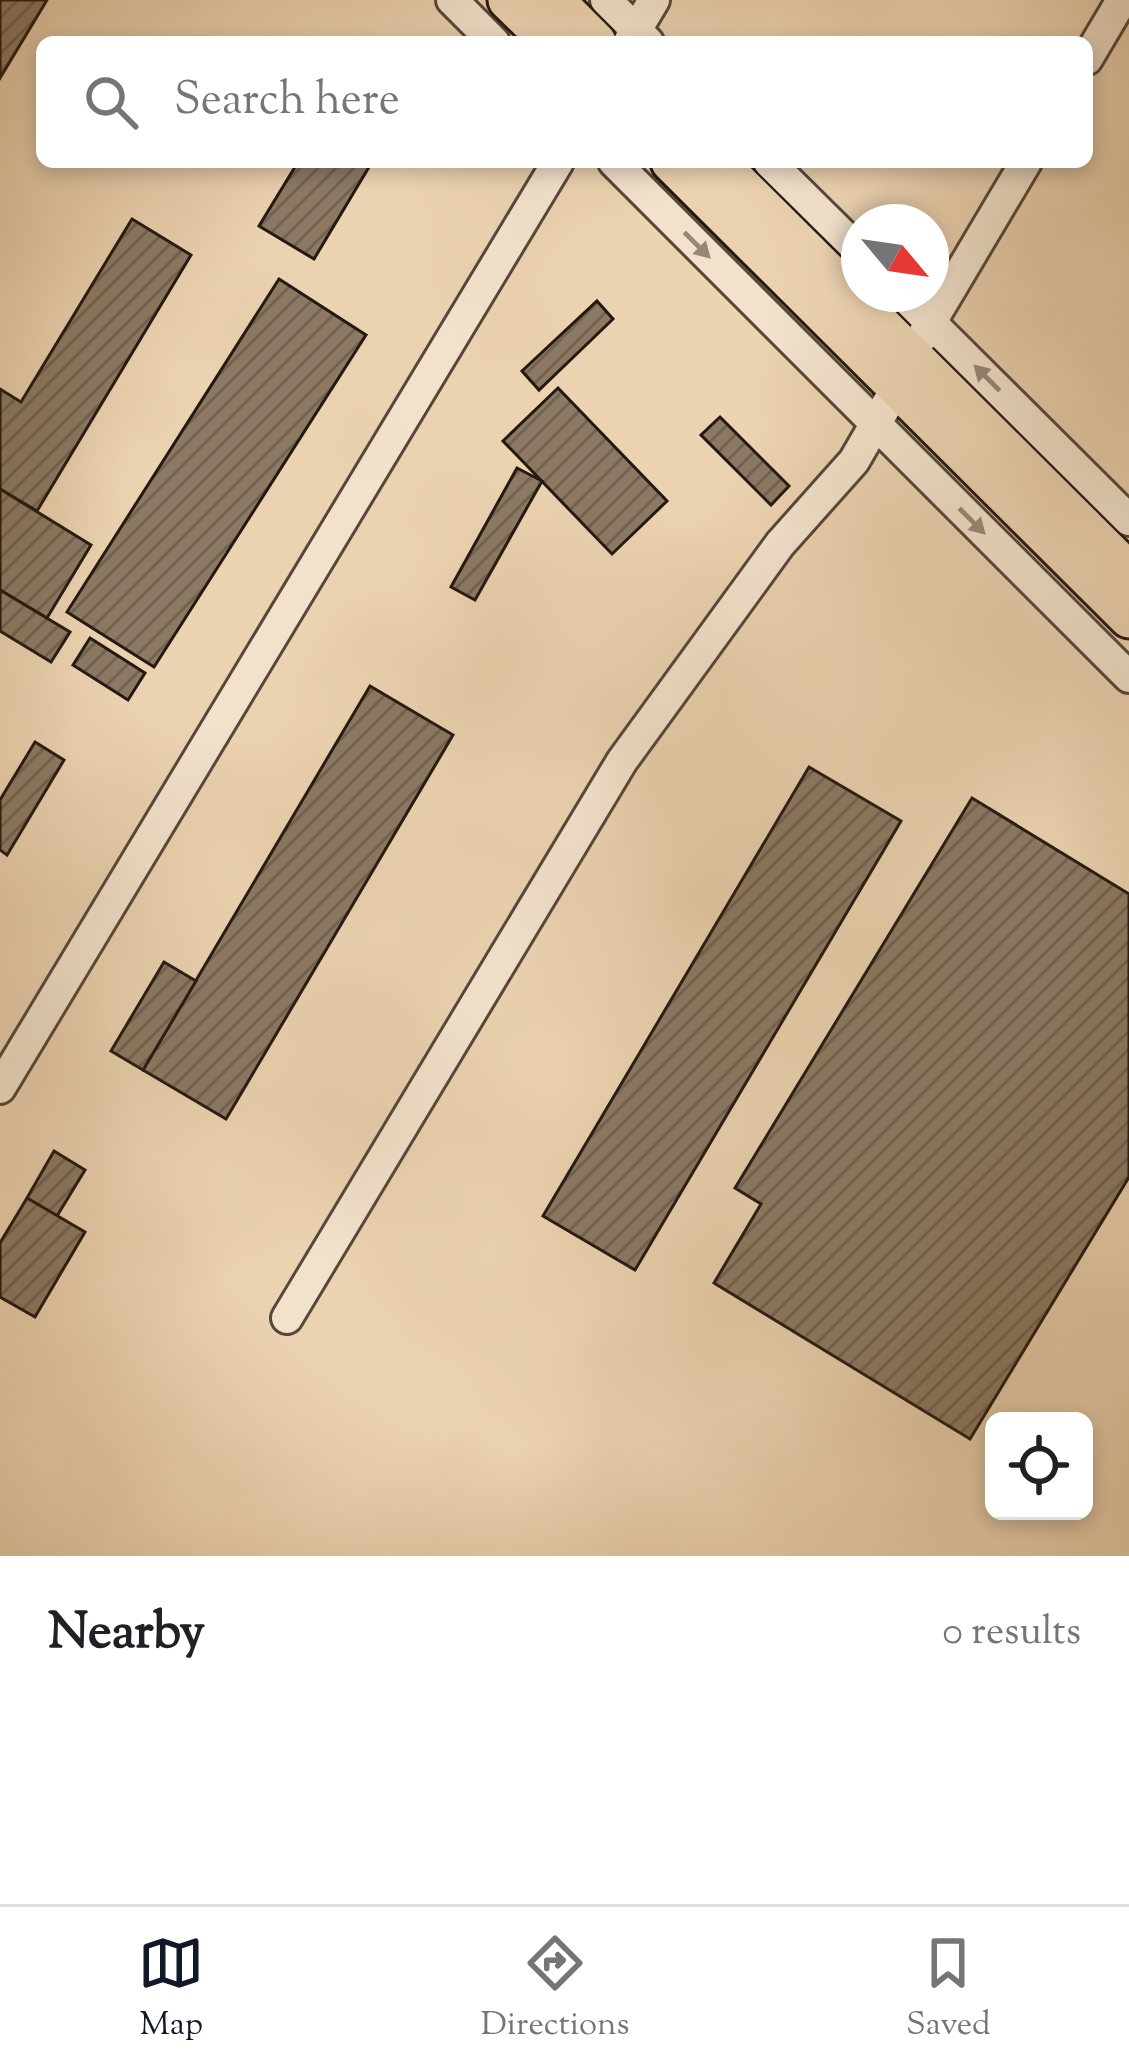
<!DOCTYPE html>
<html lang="en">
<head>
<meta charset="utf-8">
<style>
	:root { --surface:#fff; --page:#f2f2f2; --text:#202124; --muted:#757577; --line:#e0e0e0; --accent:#111827 }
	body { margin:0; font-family:"Sorts Mill Goudy",serif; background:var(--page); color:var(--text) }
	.controls { position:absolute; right:36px; bottom:36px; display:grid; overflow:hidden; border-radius:18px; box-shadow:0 6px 18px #0003 }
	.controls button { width:108px; height:108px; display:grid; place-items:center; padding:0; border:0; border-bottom:3px solid var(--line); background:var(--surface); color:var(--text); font:60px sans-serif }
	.compass { position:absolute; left:841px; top:204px; width:108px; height:108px; border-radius:50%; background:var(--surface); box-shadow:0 6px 18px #0003; rotate:119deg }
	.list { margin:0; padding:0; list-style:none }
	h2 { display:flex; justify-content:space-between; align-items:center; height:156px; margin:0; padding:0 48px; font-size:51px }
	h2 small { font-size:39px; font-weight:400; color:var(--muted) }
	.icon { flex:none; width:66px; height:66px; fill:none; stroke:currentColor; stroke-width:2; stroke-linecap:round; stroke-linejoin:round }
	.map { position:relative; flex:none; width:1129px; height:1556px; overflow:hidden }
	.search { position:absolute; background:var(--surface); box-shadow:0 6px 18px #0003; left:36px; right:36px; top:36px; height:132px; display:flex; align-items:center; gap:30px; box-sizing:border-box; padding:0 42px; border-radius:18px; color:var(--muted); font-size:45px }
	.sheet { height:348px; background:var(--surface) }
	nav { display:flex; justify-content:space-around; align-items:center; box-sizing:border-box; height:168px; border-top:3px solid var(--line); background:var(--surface); font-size:33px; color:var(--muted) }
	nav a { display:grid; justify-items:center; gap:6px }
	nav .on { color:var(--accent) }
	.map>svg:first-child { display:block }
</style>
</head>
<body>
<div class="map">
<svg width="1129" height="1556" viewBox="0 0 1129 1556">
	<defs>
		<pattern id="building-hatch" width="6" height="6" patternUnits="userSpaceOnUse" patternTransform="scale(3)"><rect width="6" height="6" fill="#8b7964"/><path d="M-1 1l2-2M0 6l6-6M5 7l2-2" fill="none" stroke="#716251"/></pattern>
	</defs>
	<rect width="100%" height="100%" fill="#ebd2b0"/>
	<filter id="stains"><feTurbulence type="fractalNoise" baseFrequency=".00167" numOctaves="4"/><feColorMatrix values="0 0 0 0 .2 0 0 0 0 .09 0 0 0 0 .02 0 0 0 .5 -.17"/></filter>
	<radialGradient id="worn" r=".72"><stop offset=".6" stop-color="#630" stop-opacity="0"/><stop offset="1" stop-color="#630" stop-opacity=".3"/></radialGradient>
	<g fill="url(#building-hatch)" stroke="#241911" stroke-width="3">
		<polygon points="0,0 47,0 0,78"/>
		<polygon points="298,162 372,162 314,259 259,226"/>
		<polygon points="132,219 191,255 37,511 0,489 0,389 21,402"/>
		<polygon points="279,279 366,335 154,667 67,612"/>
		<polygon points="597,301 613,319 539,390 522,371"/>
		<polygon points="558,388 667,501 612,554 503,441"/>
		<polygon points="720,417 789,486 771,505 701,435"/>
		<polygon points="517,468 542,481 475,600 451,587"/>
		<polygon points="0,489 91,545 47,618 0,590"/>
		<polygon points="0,590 70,632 51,662 0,631"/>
		<polygon points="90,638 145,673 128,700 73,665"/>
		<polygon points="370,686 453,735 226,1119 143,1070"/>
		<polygon points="35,742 64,760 7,855 0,850 0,800"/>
		<polygon points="809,767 901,821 635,1270 543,1216"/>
		<polygon points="972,798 1129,894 1129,1177 970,1439 714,1283 761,1204 735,1188"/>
		<polygon points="164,962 196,981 143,1070 111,1051"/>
		<polygon points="54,1151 85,1170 57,1216 27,1198"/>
		<polygon points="27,1198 85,1232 35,1317 0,1297 0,1243"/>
	</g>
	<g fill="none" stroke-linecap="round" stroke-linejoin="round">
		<g stroke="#564739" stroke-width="36">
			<g id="minor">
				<polyline points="452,0 494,42"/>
				<polyline points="606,0 648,42"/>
				<polyline points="629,42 654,0"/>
				<polyline points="1087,59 1122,0"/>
				<polyline points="614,162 1129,677"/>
				<polyline points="769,162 859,251"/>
				<polyline points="902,294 1129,520"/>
				<polyline points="922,337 1026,162"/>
				<polyline points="0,1088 558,162"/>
				<polyline points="287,1318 622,761 780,544 854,461 897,387"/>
			</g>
		</g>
		<g stroke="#241911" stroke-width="45">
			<g id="major">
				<polyline points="508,0 551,42"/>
				<polyline points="554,0 596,42"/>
				<polyline points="671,162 1129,618"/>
				<polyline points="717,162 1129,572"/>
			</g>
		</g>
		<use href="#minor" stroke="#f2e2cc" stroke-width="30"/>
		<use href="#major" stroke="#ebd2b0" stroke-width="39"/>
	</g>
	<defs><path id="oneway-solid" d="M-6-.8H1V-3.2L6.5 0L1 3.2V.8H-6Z" transform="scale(3)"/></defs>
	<g fill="#958878">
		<use href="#oneway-solid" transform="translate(697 245) rotate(45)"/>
		<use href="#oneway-solid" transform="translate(987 378) rotate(-135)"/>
		<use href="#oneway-solid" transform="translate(972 521) rotate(45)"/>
	</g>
	<rect width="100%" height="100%" filter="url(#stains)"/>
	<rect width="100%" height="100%" fill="url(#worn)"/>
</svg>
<div class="controls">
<button><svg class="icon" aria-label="locate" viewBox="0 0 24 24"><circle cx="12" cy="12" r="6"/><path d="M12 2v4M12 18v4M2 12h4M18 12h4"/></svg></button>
</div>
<svg class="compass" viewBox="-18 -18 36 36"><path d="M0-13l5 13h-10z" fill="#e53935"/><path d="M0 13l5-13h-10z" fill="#757577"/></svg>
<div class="search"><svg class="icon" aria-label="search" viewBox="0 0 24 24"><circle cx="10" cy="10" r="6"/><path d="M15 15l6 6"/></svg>Search here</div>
</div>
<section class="sheet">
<h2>Nearby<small>0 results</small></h2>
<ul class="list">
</ul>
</section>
<nav>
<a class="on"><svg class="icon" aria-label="map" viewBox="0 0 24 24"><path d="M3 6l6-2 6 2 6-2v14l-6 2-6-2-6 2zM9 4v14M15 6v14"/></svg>Map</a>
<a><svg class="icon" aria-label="directions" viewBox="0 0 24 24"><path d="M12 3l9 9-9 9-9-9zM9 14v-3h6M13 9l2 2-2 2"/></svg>Directions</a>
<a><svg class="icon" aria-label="saved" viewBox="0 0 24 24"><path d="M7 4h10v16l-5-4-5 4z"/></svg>Saved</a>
</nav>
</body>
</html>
